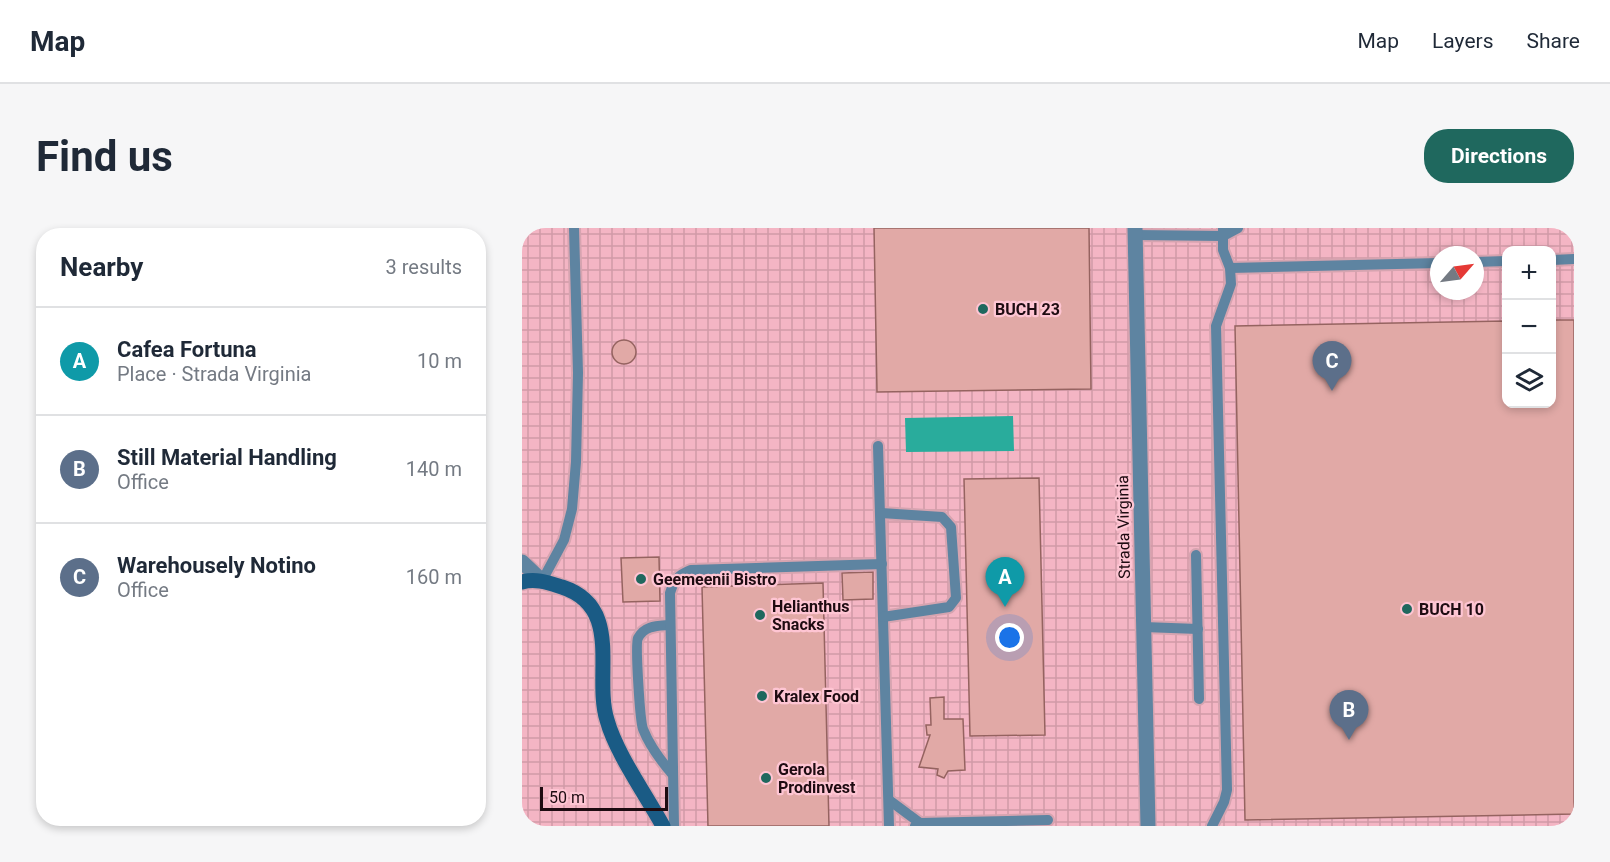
<!DOCTYPE html>
<html lang="en">
<head>
<meta charset="utf-8">
<style>
	:root { --surface:#fff; --page:#f6f6f7; --text:#1f2937; --muted:#747a83; --line:#e0e1e3; --accent:#1f685e }
	body { margin:0; font-family:Roboto,sans-serif; background:var(--page); color:var(--text) }
	.controls { position:absolute; right:18px; top:18px; display:grid; overflow:hidden; border-radius:12px; box-shadow:0 3px 9px #0003 }
	.controls button { width:54px; height:54px; display:grid; place-items:center; padding:0; border:0; border-bottom:2px solid var(--line); background:var(--surface); color:var(--text); font:30px sans-serif }
	.compass { position:absolute; left:908px; top:18px; width:54px; height:54px; border-radius:50%; background:var(--surface); box-shadow:0 3px 9px #0003; rotate:62deg }
	.scale { position:absolute; left:18px; bottom:15px; width:128px; box-sizing:border-box; padding-left:6px; border:3px solid #1e0b11; border-top:0; font-size:16px; line-height:21px; white-space:nowrap; color:#1e0b11; -webkit-text-stroke:4px #fec5d3; paint-order:stroke }
	.you { position:absolute; left:488px; top:410px; width:21px; height:21px; margin:-15px; border:4px solid #fff; border-radius:50%; background:#1a73e8; box-shadow:0 0 0 9px #1a73e833 }
	.badge { display:grid; place-items:center; width:39px; height:39px; border-radius:50%; background:var(--accent); color:#fff; font-size:20px; font-weight:700 }
	.pin { position:absolute; translate:-50% -50px; filter:drop-shadow(0 2px 3px #0008) }
	.pin::after { content:''; position:absolute; top:32px; width:21px; height:18px; background:inherit; clip-path:polygon(0 0,100% 0,50% 100%) }
	.list { margin:0; padding:0; list-style:none }
	h2 { display:flex; justify-content:space-between; align-items:center; height:78px; margin:0; padding:0 24px; font-size:26px }
	h2 small { font-size:20px; font-weight:400; color:var(--muted) }
	.list li { display:grid; grid-template-columns:39px 1fr auto; gap:18px; align-items:center; box-sizing:border-box; height:108px; padding:0 24px; border-top:2px solid var(--line) }
	.list b { display:block; font-size:22px; white-space:nowrap }
	.list p { margin:0; font-size:20px; white-space:nowrap; color:var(--muted) }
	.list em { font-size:20px; font-style:normal; color:var(--muted) }
	.icon { flex:none; width:33px; height:33px; fill:none; stroke:currentColor; stroke-width:2; stroke-linecap:round; stroke-linejoin:round }
	.map { position:relative; flex:none; width:1052px; height:598px; overflow:hidden; border-radius:24px }
	header { display:flex; align-items:center; gap:36px; box-sizing:border-box; height:84px; padding:0 30px; background:var(--surface); border-bottom:2px solid var(--line) }
	header strong { font-size:28px }
	nav { display:flex; gap:33px; margin-inline-start:auto; font-size:21px }
	.intro { display:flex; align-items:center; justify-content:space-between; box-sizing:border-box; height:144px; padding:0 36px }
	h1 { margin:0; font-size:42px }
	.button { padding:15px 27px; border-radius:24px; background:var(--accent); color:#fff; font-size:21px; font-weight:700 }
	main { display:flex; gap:36px; padding:0 36px }
	aside { flex:1; background:var(--surface); border-radius:24px; box-shadow:0 3px 9px #0003 }
	.map>svg:first-child { display:block }
</style>
</head>
<body>
<header>
<strong>Map</strong>
<nav><a>Map</a><a>Layers</a><a>Share</a></nav>
</header>
<div class="intro"><h1>Find us</h1><a class="button">Directions</a></div>
<main>
<aside>
<h2>Nearby<small>3 results</small></h2>
<ul class="list">
<li><span class="badge" style="background:#0f9aa8">A</span><div><b>Cafea Fortuna</b><p>Place · Strada Virginia</p></div><em>10 m</em></li>
<li><span class="badge" style="background:#5c6f8a">B</span><div><b>Still Material Handling</b><p>Office</p></div><em>140 m</em></li>
<li><span class="badge" style="background:#5c6f8a">C</span><div><b>Warehousely Notino</b><p>Office</p></div><em>160 m</em></li>
</ul>
</aside>
<div class="map">
<svg width="1052" height="598" viewBox="0 0 1052 598">
	<defs>
		<pattern id="industrial-grid" width="8" height="8" patternUnits="userSpaceOnUse" patternTransform="scale(1.5)"><rect width="8" height="8" fill="#f4b5c4"/><path d="M0 4h8M4 0v8" fill="none" stroke="#d19aa7"/></pattern>
	</defs>
	<rect width="100%" height="100%" fill="#fec5d3"/>
	<path fill="url(#industrial-grid)" fill-rule="evenodd" d="M0,0H1052V598H0ZM984,22H1030V176H984ZM917,27H953V63H917Z"/>
	<polygon fill="#29ac9c" points="491,188 492,223 384,224 383,190"/>
	<g fill="#e1a9a6" stroke="#956360" stroke-width="1.5">
		<polygon points="352,0 567,0 569,161 355,164"/>
		<polygon points="1030,92 1052,92 1052,586 723,592 713,98 984,93 984,176 1030,176"/>
		<circle cx="102" cy="124" r="12"/>
		<polygon points="517,250 523,507 448,508 442,251"/>
		<polygon points="137,329 138,373 101,374 99,330"/>
		<polygon points="351,344 351,371 321,372 320,345"/>
		<polygon points="301,355 307,598 186,598 180,359"/>
		<polygon points="422,469 422,491 441,491 443,542 426,543 422,550 415,547 416,541 397,539 408,507 405,507 404,497 409,497 408,470"/>
	</g>
	<g fill="none" stroke-linecap="round" stroke-linejoin="round">
		<g stroke="#d6a4b0" stroke-width="14">
			<g id="service">
				<polyline points="613,7 701,8 716,0"/>
				<polyline points="1030,32 1052,31"/>
				<polyline points="953,34 984,33"/>
				<polyline points="708,40 917,35"/>
				<polyline points="356,218 367,598"/>
				<polyline points="359,285 420,289 429,299 434,370 427,379 361,389"/>
				<polyline points="674,327 677,471"/>
				<polyline points="20,353 42,312 50,281 54,234 56,145 52,0"/>
				<path d="M148,397C136,398 123,397 116,410C113,416 118,493 121,501C128,519 139,533 151,547"/>
				<polyline points="622,399 676,401"/>
				<polyline points="367,572 398,595"/>
				<path d="M152,598L148,365C152,352 156,347 169,342L360,336"/>
				<polyline points="393,598 398,595 526,592"/>
				<polyline points="690,598 702,574 705,562 694,98 709,56 708,40 701,22 701,0"/>
			</g>
		</g>
		<g stroke="#d6a4b0" stroke-width="18">
			<g id="minor">
				<polyline points="613,0 626,598"/>
				<polyline points="0,334 20,353"/>
			</g>
		</g>
		<g stroke="#d6a4b0" stroke-width="18">
			<path id="secondary" d="M0,354C14,350 27,355 40,359C102,379 71,447 85,492C94,525 124,567 141,598"/>
		</g>
		<use href="#service" stroke="#5e84a1" stroke-width="10"/>
		<use href="#minor" stroke="#5e84a1" stroke-width="15"/>
		<use href="#secondary" stroke="#1a5b85" stroke-width="15"/>
	</g>
	<g fill="#1f685e" stroke="#fec5d3" stroke-width="2">
		<circle cx="461" cy="81" r="6"/>
		<circle cx="119" cy="351" r="6"/>
		<circle cx="885" cy="381" r="6"/>
		<circle cx="238" cy="387" r="6"/>
		<circle cx="240" cy="468" r="6"/>
		<circle cx="244" cy="550" r="6"/>
	</g>
	<g text-anchor="middle" stroke-width="4.5" stroke-linejoin="round" paint-order="stroke">
		<g font-size="16" font-weight="bold" fill="#1e0b11" stroke="#fec5d3" text-anchor="start">
			<text x="473" y="87">BUCH 23</text>
			<text x="131" y="357">Geemeenii Bistro</text>
			<text x="250" y="384">Helianthus<tspan x="250" dy="18">Snacks</tspan></text>
			<text x="897" y="387">BUCH 10</text>
			<text x="252" y="474">Kralex Food</text>
			<text x="256" y="547">Gerola<tspan x="256" dy="18">Prodinvest</tspan></text>
		</g>
		<g font-size="16" fill="#1e0b11" stroke="#fec5d3">
			<text transform="translate(601 299) rotate(-91)" y="6">Strada Virginia</text>
		</g>
	</g>
</svg>
<div class="controls">
<button>+</button>
<button>−</button>
<button><svg class="icon" aria-label="layers" viewBox="0 0 24 24"><path d="M12 4l9 5-9 5-9-5zM3 14l9 5 9-5"/></svg></button>
</div>
<svg class="compass" viewBox="-18 -18 36 36"><path d="M0-13l5 13h-10z" fill="#e53935"/><path d="M0 13l5-13h-10z" fill="#747a83"/></svg>
<div class="scale">50 m</div>
<div class="you"></div>
<div class="pin badge" style="left:483px;top:379px;background:#0f9aa8">A</div>
<div class="pin badge" style="left:827px;top:512px;background:#5c6f8a">B</div>
<div class="pin badge" style="left:810px;top:163px;background:#5c6f8a">C</div>
</div>
</main>
</body>
</html>
